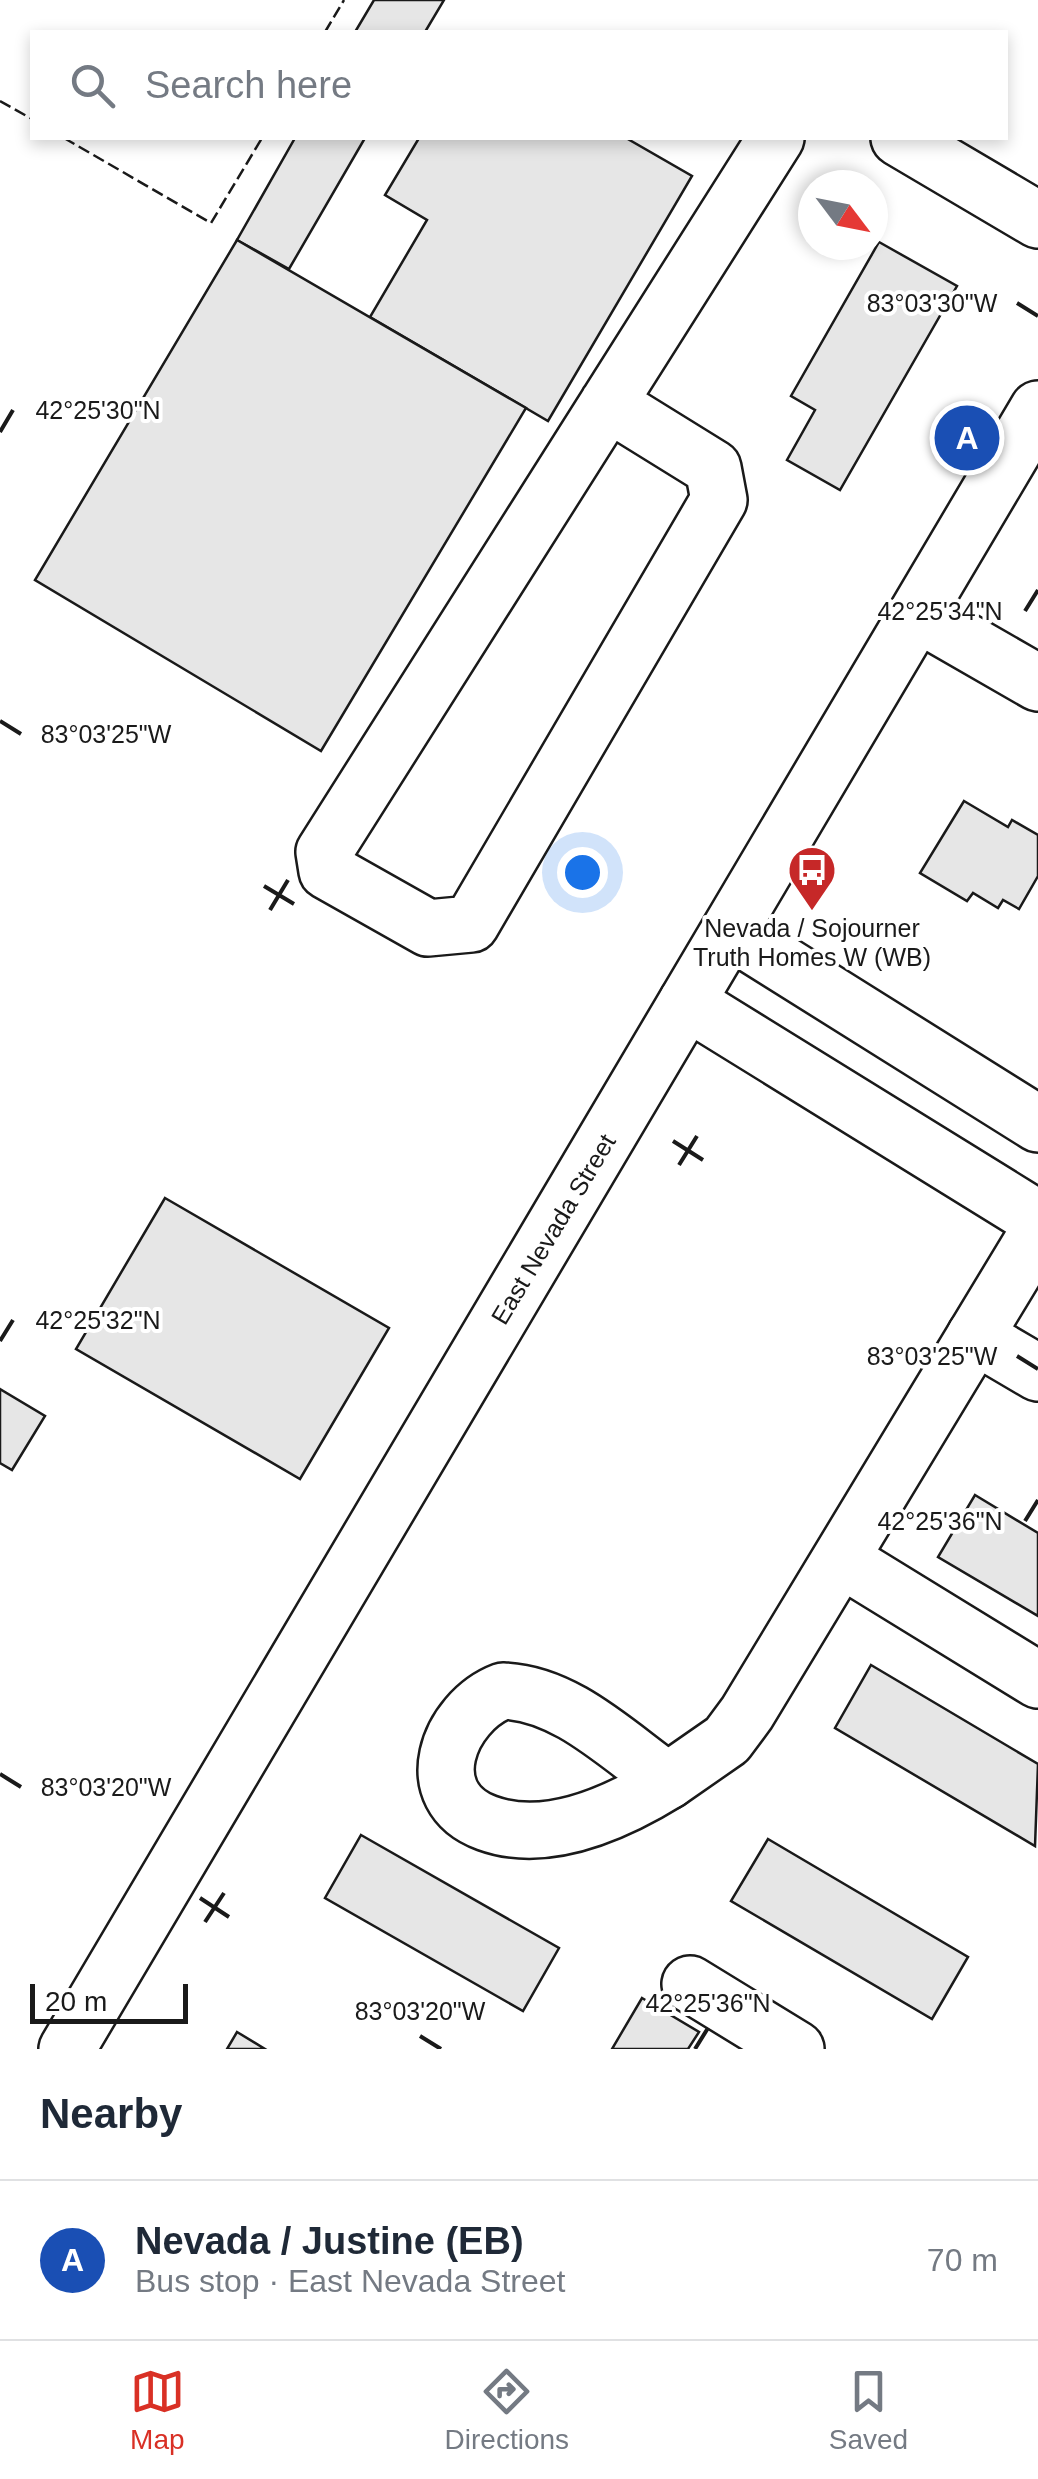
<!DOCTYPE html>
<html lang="en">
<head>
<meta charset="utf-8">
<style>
	:root { --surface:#fff; --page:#f6f6f7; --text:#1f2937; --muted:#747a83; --line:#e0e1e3; --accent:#d93025 }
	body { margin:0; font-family:Arial,sans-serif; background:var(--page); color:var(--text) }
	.compass { position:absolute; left:798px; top:170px; width:90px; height:90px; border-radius:50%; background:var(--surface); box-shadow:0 5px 15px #0003; rotate:122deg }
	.scale { position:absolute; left:30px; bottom:25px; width:158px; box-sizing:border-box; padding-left:10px; border:5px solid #1a1a1a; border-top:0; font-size:28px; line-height:35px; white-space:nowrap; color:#1a1a1a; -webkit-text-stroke:8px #fff; paint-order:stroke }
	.you { position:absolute; left:582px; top:872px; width:35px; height:35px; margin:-25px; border:8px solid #fff; border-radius:50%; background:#1a73e8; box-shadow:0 0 0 15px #1a73e833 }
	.badge { display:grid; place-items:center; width:65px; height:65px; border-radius:50%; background:var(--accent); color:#fff; font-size:32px; font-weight:700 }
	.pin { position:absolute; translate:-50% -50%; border:5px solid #fff; box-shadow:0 2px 10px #0006 }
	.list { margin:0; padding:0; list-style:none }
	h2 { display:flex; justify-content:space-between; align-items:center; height:130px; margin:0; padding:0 40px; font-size:42px }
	h2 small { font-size:32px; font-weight:400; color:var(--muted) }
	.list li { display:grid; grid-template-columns:65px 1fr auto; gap:30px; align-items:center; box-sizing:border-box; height:160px; padding:0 40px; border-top:2px solid var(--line) }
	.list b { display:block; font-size:38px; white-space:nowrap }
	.list p { margin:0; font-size:32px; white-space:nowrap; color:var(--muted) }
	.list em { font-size:32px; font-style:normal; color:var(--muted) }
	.icon { flex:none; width:55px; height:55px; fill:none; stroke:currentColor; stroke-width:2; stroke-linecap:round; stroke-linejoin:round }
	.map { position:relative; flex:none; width:1038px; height:2049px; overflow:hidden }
	.search { position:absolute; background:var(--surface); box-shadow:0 5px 15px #0003; left:30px; right:30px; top:30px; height:110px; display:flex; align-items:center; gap:25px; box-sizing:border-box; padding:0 35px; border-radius:0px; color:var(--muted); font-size:38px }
	.sheet { height:290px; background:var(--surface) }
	nav { display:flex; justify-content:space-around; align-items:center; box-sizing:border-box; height:140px; border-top:2px solid var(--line); background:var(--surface); font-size:28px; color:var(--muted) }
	nav a { display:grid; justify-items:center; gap:5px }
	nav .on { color:var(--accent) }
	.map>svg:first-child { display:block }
</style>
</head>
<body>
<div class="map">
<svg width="1038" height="2049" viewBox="0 0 1038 2049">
	<rect width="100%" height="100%" fill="#fff"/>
	<g fill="#e6e6e6" stroke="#1a1a1a" stroke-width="2.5">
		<polygon points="374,0 444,0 425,32 355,32"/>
		<polygon points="295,138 365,138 289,269 237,240"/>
		<polygon points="419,138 626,138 692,176 548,421 370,317 427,220 385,195"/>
		<polygon points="237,240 526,408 321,751 35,580"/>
		<polygon points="879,242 957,286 840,490 787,460 815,410 791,396"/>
		<polygon points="964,801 1008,827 1012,820 1038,835 1038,876 1019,909 1003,900 998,908 973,893 967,901 920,873"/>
		<polygon points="165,1198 389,1328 300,1479 76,1349"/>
		<polygon points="0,1389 45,1416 12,1470 0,1463"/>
		<polygon points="975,1495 1038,1533 1038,1616 938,1557"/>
		<polygon points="871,1665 1038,1764 1035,1846 835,1728"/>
		<polygon points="361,1835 559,1948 523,2011 325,1898"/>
		<polygon points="768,1839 968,1957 932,2019 731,1901"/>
		<polygon points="642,1998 699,2032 688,2049 612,2049"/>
		<polygon points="237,2032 265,2049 227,2049"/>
	</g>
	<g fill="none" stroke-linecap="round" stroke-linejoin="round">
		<g stroke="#1a1a1a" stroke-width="60">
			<g id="minor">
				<polyline points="899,138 1038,220"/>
				<polyline points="608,403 713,468 719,500 471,924 428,928 327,871 324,852 776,138"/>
				<polyline points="918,614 1038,683"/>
				<polyline points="730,931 1038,1124"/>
				<polyline points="687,1002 1038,1219"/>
				<polyline points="975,1336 1038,1373"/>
				<polyline points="841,1559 1038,1680"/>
				<path d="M503,1691C566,1693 618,1746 668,1781C618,1812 547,1845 487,1823C416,1797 448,1712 503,1691Z"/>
				<polyline points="668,1781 727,1740 747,1713 1038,1232"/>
				<polyline points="690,1984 796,2049"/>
				<polyline points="67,2049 1038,409"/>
			</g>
		</g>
		<use href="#minor" stroke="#fff" stroke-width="55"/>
		<g stroke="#1a1a1a" stroke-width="2.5" stroke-dasharray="12 5" stroke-linecap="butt">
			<polyline points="325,32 344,0"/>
			<polyline points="0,101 32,119"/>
			<polyline points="64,138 211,223 262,138"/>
		</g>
	</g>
	<path fill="none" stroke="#1a1a1a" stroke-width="4" d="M1017,303L1038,316M0,432L13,410M1025,611L1038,590M0,721L21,734M264,886L294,904M270,910L288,880M673,1141L703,1160M679,1165L697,1136M0,1341L13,1320M1017,1356L1038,1369M1025,1521L1038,1500M0,1774L21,1787M200,1898L229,1917M205,1922L224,1893M420,2036L441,2049M695,2049L708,2028"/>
	<defs>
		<g id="bus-pin" transform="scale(2.5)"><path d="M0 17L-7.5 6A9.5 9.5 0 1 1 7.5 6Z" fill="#c62828" stroke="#fff"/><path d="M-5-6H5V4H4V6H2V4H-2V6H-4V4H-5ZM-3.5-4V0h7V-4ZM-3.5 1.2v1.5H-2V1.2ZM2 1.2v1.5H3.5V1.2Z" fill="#fff"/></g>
	</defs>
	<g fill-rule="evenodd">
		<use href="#bus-pin" x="812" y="870"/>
	</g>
	<g text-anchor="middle" stroke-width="8" stroke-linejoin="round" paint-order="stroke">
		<g font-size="25" fill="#1a1a1a" stroke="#fff">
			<text x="812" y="937">Nevada / Sojourner<tspan x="812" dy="29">Truth Homes W (WB)</tspan></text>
		</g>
		<g font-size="25" fill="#1a1a1a" stroke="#fff">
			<text transform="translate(553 1229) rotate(-59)" y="9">East Nevada Street</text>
		</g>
	</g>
	<g font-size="25" text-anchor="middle" fill="#1a1a1a" stroke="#fff" stroke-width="8" stroke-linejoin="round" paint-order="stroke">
		<text x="932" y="312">83°03'30"W</text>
		<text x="98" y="419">42°25'30"N</text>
		<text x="940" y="620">42°25'34"N</text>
		<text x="106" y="743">83°03'25"W</text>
		<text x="98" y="1329">42°25'32"N</text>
		<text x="932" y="1365">83°03'25"W</text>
		<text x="940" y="1530">42°25'36"N</text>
		<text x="106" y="1796">83°03'20"W</text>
		<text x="708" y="2012">42°25'36"N</text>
		<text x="420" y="2020">83°03'20"W</text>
	</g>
</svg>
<svg class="compass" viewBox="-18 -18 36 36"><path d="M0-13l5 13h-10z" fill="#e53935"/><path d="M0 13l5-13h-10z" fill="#747a83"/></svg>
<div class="scale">20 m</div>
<div class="you"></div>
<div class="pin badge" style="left:967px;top:438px;background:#1a4fb4">A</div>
<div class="search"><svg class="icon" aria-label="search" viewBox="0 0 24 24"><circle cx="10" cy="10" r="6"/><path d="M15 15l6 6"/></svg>Search here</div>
</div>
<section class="sheet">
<h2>Nearby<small></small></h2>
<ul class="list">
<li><span class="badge" style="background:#1a4fb4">A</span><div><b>Nevada / Justine (EB)</b><p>Bus stop · East Nevada Street</p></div><em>70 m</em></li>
</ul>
</section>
<nav>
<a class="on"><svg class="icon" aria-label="map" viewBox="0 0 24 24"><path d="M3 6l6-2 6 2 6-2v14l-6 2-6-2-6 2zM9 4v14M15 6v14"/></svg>Map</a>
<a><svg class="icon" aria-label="directions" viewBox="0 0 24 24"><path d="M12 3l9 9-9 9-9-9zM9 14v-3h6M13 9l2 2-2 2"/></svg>Directions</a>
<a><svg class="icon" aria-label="saved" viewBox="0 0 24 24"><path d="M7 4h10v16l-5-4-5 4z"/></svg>Saved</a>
</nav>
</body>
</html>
